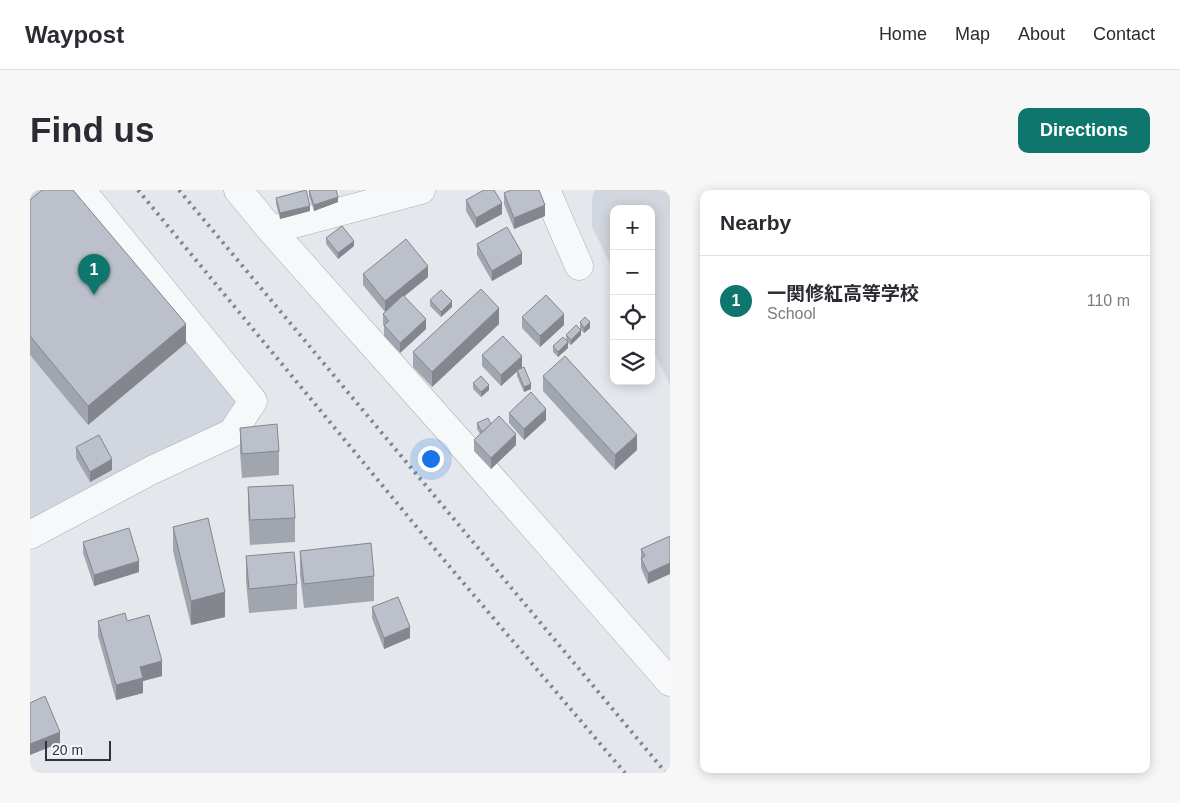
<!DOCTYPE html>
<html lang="en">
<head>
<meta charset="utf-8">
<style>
	:root { --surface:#fff; --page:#f7f7f7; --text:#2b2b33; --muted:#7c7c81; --line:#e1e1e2; --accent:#0f766e }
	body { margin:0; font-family:Arial,"Noto Sans JP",sans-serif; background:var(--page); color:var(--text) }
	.controls { position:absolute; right:15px; top:15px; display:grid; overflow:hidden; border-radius:10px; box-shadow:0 2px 12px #0003 }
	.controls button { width:45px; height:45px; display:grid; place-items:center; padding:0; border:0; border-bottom:1px solid var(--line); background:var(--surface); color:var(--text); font:25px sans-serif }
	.scale { position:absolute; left:15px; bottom:12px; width:66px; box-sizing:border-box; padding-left:5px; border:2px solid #2b3445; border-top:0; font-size:14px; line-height:18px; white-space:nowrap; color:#2b3445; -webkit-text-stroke:4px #f4f6f9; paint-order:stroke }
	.you { position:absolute; left:400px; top:268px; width:18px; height:18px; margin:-12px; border:4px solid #fff; border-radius:50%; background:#1a73e8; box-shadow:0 0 0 8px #1a73e833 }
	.badge { display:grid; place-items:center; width:32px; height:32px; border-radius:50%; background:var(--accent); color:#fff; font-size:16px; font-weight:700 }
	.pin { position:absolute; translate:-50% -41px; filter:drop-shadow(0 1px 2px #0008) }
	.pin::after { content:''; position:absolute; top:26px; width:18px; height:15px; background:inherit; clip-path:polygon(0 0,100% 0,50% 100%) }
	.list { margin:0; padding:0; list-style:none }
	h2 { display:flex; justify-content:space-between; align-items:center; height:65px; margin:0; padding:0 20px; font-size:21px }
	h2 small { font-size:16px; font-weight:400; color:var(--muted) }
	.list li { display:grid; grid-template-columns:32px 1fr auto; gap:15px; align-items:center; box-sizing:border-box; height:90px; padding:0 20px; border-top:1px solid var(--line) }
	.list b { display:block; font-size:19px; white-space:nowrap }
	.list p { margin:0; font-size:16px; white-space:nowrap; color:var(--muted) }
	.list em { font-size:16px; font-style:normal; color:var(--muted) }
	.icon { flex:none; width:28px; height:28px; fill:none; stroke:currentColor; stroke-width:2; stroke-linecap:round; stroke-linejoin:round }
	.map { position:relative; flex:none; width:640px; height:583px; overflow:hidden; border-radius:10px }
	header { display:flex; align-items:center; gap:30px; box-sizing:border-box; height:70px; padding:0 25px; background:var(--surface); border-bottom:1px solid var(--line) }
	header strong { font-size:24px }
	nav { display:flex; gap:28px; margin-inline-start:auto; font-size:18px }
	.intro { display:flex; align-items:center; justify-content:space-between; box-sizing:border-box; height:120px; padding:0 30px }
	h1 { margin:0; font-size:35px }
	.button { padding:12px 22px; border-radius:10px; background:var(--accent); color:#fff; font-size:18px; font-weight:700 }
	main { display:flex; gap:30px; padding:0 30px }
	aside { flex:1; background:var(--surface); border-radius:10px; box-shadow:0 2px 12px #0003 }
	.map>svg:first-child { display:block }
</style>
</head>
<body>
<header>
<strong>Waypost</strong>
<nav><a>Home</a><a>Map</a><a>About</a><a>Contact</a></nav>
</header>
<div class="intro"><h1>Find us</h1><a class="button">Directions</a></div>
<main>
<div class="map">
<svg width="640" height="583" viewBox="0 0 640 583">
	<rect width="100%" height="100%" fill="#e4e7ec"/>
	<g fill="#d2d6de">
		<polygon points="0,0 45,0 211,210 200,239 0,339"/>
		<polygon points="565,0 640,0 640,195 621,157 621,19 584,19 584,81 562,37 562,8"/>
	</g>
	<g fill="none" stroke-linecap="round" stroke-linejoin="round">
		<g stroke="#a9aeb7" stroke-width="29">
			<g id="minor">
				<polyline points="208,0 241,40 442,266 640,492"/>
				<polyline points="516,0 549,76"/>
				<polyline points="241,40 391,0"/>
				<polyline points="0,345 122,280 202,243 223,211 51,0"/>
			</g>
		</g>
		<use href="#minor" stroke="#f7f8fa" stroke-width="28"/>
		<g stroke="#7d8696" stroke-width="4" stroke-dasharray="2.5 5" stroke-linecap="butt">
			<polyline points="108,0 414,370 595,583"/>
			<polyline points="149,0 636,583"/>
		</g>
	</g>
	<g fill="#a1a5ae">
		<polygon points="279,1 308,12 284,21 279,6"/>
		<polygon points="474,3 515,26 484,39 474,14"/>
		<polygon points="246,8 280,21 250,29 246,14"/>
		<polygon points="0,10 156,153 58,235 0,165"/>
		<polygon points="436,10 472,24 446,38 436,21"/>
		<polygon points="296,48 324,56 308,69 296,54"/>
		<polygon points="447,54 492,74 462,91 447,65"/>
		<polygon points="333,84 398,87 374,106 396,139 370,163 354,146 354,136 353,135 353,124 355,122 333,95"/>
		<polygon points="400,110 422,117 411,127 400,116"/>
		<polygon points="492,127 534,135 510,157 492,138"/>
		<polygon points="550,132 560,138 554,143 551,140 551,145 541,155 538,153 538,158 528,167 523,162 523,156 536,150 536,145 550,138"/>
		<polygon points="469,134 402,197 383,177 383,162"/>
		<polygon points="452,165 492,177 489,179 501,199 494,202 487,186 487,181 471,196 452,176"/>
		<polygon points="513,186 607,260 585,280 513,201"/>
		<polygon points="443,193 459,200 451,207 443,199"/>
		<polygon points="479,223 516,230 494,250 479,233"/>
		<polygon points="447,233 461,234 486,255 461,279 444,261 444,250 450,244 447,239"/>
		<polygon points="210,238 249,261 249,285 212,288 210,262"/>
		<polygon points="46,257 82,280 60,292 46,268"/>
		<polygon points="218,297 265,328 265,352 220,355 218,321"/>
		<polygon points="143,337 195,427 161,435 143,361"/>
		<polygon points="640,346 618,394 611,378 611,359"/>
		<polygon points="53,352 109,382 64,396 53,363"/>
		<polygon points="270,361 344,386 344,411 274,418 270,385"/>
		<polygon points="216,366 267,394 267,419 219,423 216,391"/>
		<polygon points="342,417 380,448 354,459 342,428"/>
		<polygon points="68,431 97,431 132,486 113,491 113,503 86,510 68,446"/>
	</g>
	<g fill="#83868d">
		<polygon points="308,7 308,12 284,21 284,15"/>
		<polygon points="472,13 472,24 446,38 446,28"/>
		<polygon points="515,15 515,26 484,39 484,28"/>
		<polygon points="280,16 280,21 250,29 250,23"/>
		<polygon points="324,51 324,56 308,69 308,63"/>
		<polygon points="492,63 492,74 462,91 462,81"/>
		<polygon points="398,76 398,87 355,122 355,111"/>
		<polygon points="422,111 422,117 411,127 411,122"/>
		<polygon points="469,118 469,134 402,197 402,182"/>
		<polygon points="534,124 534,135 510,157 510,146"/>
		<polygon points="396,129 396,139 370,163 370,153"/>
		<polygon points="560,132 560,138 554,143 554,138"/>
		<polygon points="156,134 156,153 58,235 58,216"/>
		<polygon points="551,140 551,145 541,155 541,150"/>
		<polygon points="538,152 538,158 528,167 528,162"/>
		<polygon points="492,166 492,177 471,196 471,185"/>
		<polygon points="501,194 501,199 494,202 494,197"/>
		<polygon points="459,195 459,200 451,207 451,202"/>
		<polygon points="516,219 516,230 494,250 494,239"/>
		<polygon points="486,244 486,255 461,279 461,268"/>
		<polygon points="607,245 607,260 585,280 585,265"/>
		<polygon points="82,269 82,280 60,292 60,282"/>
		<polygon points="109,371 109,382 64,396 64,385"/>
		<polygon points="640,373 640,384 618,394 618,383"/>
		<polygon points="195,402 195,427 161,435 161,411"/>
		<polygon points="380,437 380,448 354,459 354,448"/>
		<polygon points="132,471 132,486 113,491 113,503 86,510 86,495 110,477"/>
		<polygon points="30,542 30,553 0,565 0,554"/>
	</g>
	<g fill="#bbc0ca" stroke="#83868d">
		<polygon points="12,0 43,0 156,134 58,216 0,146 0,10"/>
		<polygon points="276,0 280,16 250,23 246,8"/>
		<polygon points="281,0 306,0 308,7 284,15 279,1"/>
		<polygon points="454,0 464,0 472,13 446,28 436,10"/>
		<polygon points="481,0 509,0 515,15 484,28 474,3"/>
		<polygon points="312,36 324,51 308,63 296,48"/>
		<polygon points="477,37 492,63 462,81 447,54"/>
		<polygon points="376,49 398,76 355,111 333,84"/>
		<polygon points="451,99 469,118 402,182 383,162"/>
		<polygon points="411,100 422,111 411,122 400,110"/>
		<polygon points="373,105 396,129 370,153 354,135 359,131 353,124"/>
		<polygon points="516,105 534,124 510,146 492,127"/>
		<polygon points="555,127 560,132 554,138 550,132"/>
		<polygon points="546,135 551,140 541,150 536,145"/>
		<polygon points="473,146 492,166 471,185 452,165"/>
		<polygon points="533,147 538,152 528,162 523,156"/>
		<polygon points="535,166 607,245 585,265 513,186"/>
		<polygon points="494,177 501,194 494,197 487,180"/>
		<polygon points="451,186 459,195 451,202 443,193"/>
		<polygon points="501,202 516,219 494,239 479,223"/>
		<polygon points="469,226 486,244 461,268 444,250"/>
		<polygon points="458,228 461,234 452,242 447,233"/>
		<polygon points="247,234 249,261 212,264 210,238"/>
		<polygon points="69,245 82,269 60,282 46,257"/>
		<polygon points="263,295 265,328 220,330 218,297"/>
		<polygon points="178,328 195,402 161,411 143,337"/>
		<polygon points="99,338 109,371 64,385 53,352"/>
		<polygon points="640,346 640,373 618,383 611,368 615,366 611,359"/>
		<polygon points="341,353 344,386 274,394 270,361"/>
		<polygon points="264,362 267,394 219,399 216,366"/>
		<polygon points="368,407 380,437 354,448 342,417"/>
		<polygon points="95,423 97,431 119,425 132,471 110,477 113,488 86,495 68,431"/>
		<polygon points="15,506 30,542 0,554 0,513"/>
	</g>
</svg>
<div class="controls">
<button>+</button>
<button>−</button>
<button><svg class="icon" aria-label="locate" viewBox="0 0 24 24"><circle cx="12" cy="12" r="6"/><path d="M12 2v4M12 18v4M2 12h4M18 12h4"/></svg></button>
<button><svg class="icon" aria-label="layers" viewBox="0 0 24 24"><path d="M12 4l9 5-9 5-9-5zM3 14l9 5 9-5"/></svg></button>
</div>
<div class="scale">20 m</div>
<div class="you"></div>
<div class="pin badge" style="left:64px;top:105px">1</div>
</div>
<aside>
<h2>Nearby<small></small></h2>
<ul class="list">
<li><span class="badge">1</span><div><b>一関修紅高等学校</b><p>School</p></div><em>110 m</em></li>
</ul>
</aside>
</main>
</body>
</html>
